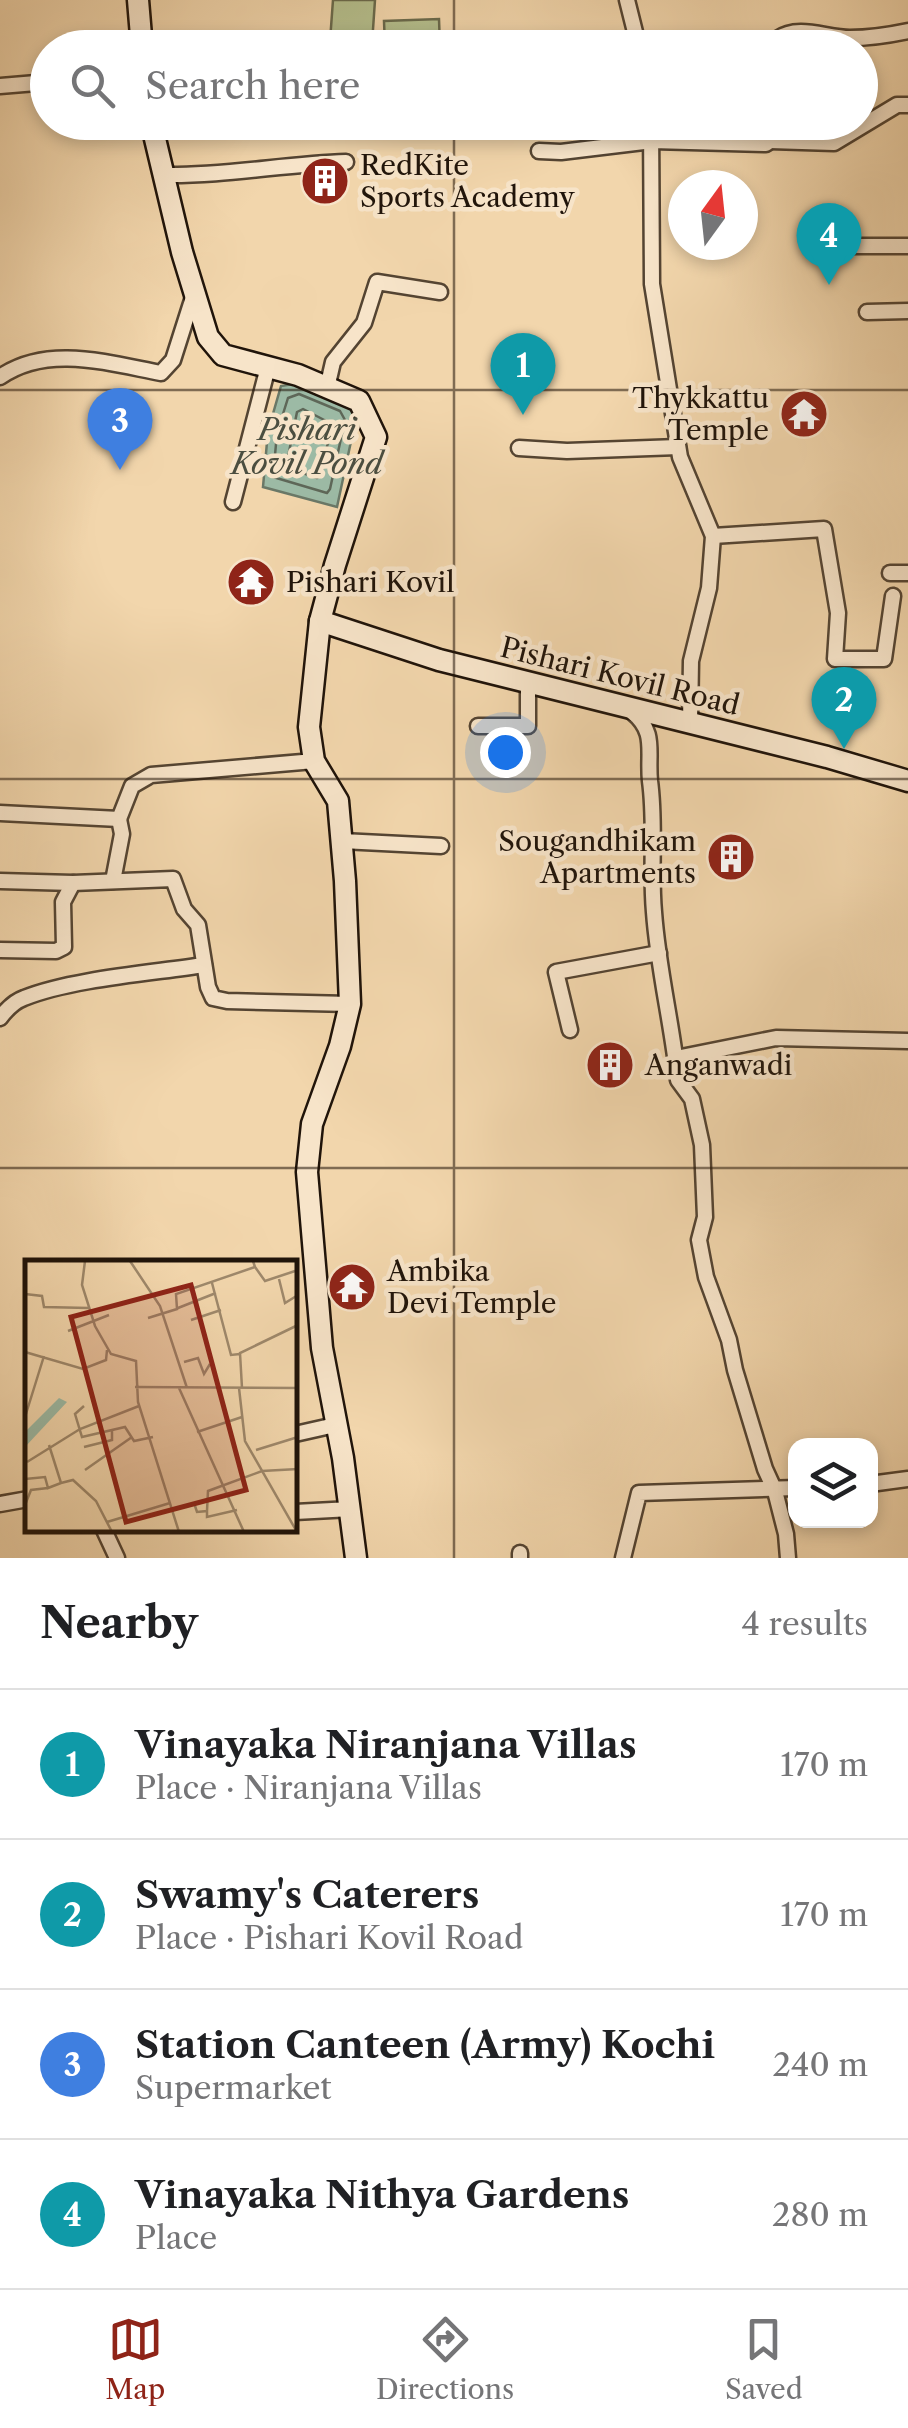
<!DOCTYPE html>
<html lang="en">
<head>
<meta charset="utf-8">
<style>
	:root { --surface:#fff; --page:#f6f6f6; --text:#202124; --muted:#757577; --line:#e0e0e0; --accent:#8f2418 }
	body { margin:0; font-family:"Libre Caslon Text",serif; background:var(--page); color:var(--text) }
	.controls { position:absolute; right:30px; bottom:30px; display:grid; overflow:hidden; border-radius:20px; box-shadow:0 5px 15px #0003 }
	.controls button { width:90px; height:90px; display:grid; place-items:center; padding:0; border:0; border-bottom:2px solid var(--line); background:var(--surface); color:var(--text); font:50px sans-serif }
	.compass { position:absolute; left:668px; top:170px; width:90px; height:90px; border-radius:50%; background:var(--surface); box-shadow:0 5px 15px #0003; rotate:15deg }
	.you { position:absolute; left:505px; top:752px; width:35px; height:35px; margin:-25px; border:8px solid #fff; border-radius:50%; background:#1a73e8; box-shadow:0 0 0 15px #1a73e833 }
	.badge { display:grid; place-items:center; width:65px; height:65px; border-radius:50%; background:var(--accent); color:#fff; font-size:32px; font-weight:700 }
	.pin { position:absolute; translate:-50% -82px; filter:drop-shadow(0 2px 5px #0008) }
	.pin::after { content:''; position:absolute; top:52px; width:35px; height:30px; background:inherit; clip-path:polygon(0 0,100% 0,50% 100%) }
	.list { margin:0; padding:0; list-style:none }
	h2 { display:flex; justify-content:space-between; align-items:center; height:130px; margin:0; padding:0 40px; font-size:42px }
	h2 small { font-size:32px; font-weight:400; color:var(--muted) }
	.list li { display:grid; grid-template-columns:65px 1fr auto; gap:30px; align-items:center; box-sizing:border-box; height:150px; padding:0 40px; border-top:2px solid var(--line) }
	.list b { display:block; font-size:38px; white-space:nowrap }
	.list p { margin:0; font-size:32px; white-space:nowrap; color:var(--muted) }
	.list em { font-size:32px; font-style:normal; color:var(--muted) }
	.icon { flex:none; width:55px; height:55px; fill:none; stroke:currentColor; stroke-width:2; stroke-linecap:round; stroke-linejoin:round }
	.map { position:relative; flex:none; width:908px; height:1558px; overflow:hidden }
	.search { position:absolute; background:var(--surface); box-shadow:0 5px 15px #0003; left:30px; right:30px; top:30px; height:110px; display:flex; align-items:center; gap:25px; box-sizing:border-box; padding:0 35px; border-radius:55px; color:var(--muted); font-size:38px }
	.sheet { height:730px; background:var(--surface) }
	nav { display:flex; justify-content:space-around; align-items:center; box-sizing:border-box; height:140px; border-top:2px solid var(--line); background:var(--surface); font-size:28px; color:var(--muted) }
	nav a { display:grid; justify-items:center; gap:5px }
	nav .on { color:var(--accent) }
	.map>svg:first-child { display:block }
</style>
</head>
<body>
<div class="map">
<svg width="908" height="1558" viewBox="0 0 908 1558">
	<rect width="100%" height="100%" fill="#f2d6ac"/>
	<filter id="stains"><feTurbulence type="fractalNoise" baseFrequency=".002" numOctaves="4"/><feColorMatrix values="0 0 0 0 .2 0 0 0 0 .09 0 0 0 0 .02 0 0 0 .5 -.17"/></filter>
	<radialGradient id="worn" r=".72"><stop offset=".6" stop-color="#630" stop-opacity="0"/><stop offset="1" stop-color="#630" stop-opacity=".3"/></radialGradient>
	<g fill="#b5bf8d" stroke="#6a6a4c" stroke-width="2.5">
		<polygon points="333,0 375,0 372,44 330,41"/>
		<polygon points="439,19 440,47 385,47 384,21"/>
	</g>
	<polygon fill="#9cbaa5" stroke="#6a7867" stroke-width="2.5" points="299,383 348,403 356,418 337,507 263,487 268,431 281,386"/>
	<g fill="none" stroke-linecap="round" stroke-linejoin="round">
		<g stroke="#5e6758" stroke-width="2.5">
			<polygon points="299,394 340,411 345,420 330,489 327,493 273,477 277,433 288,398"/>
			<polygon points="303,409 332,424 321,474 317,478 286,467 297,412"/>
		</g>
		<g stroke="#544432" stroke-width="19">
			<g id="street">
				<polyline points="627,0 639,48"/>
				<path d="M775,48L777,39C799,24 826,38 850,38C869,38 889,35 908,31"/>
				<polyline points="0,86 48,82"/>
				<polyline points="651,122 652,284 680,457 713,536 709,588 691,661 690,722"/>
				<polyline points="770,141 834,143 897,105 908,105"/>
				<polyline points="539,151 561,152 652,141 766,144 770,141 772,122"/>
				<path d="M164,175C225,176 285,164 346,162"/>
				<polyline points="846,246 908,246"/>
				<polyline points="867,312 908,311"/>
				<path d="M0,377C47,344 108,363 161,373L173,360L194,294"/>
				<polyline points="327,388 333,362 364,323 377,282 440,292"/>
				<polyline points="519,448 567,451 678,447"/>
				<polyline points="233,502 268,367"/>
				<polyline points="713,536 824,529 838,613 835,659 884,659 893,596"/>
				<polyline points="890,573 908,573"/>
				<path d="M632,712C657,732 647,752 650,781C656,825 650,869 654,912C658,969 672,1023 678,1080L692,1099L702,1145L705,1217L699,1240L706,1277L729,1340L735,1370L765,1469L775,1491L786,1534L788,1558"/>
				<polyline points="478,726 528,726 528,681"/>
				<polyline points="0,813 119,819 132,786 151,775 314,761"/>
				<polyline points="342,841 441,846"/>
				<polyline points="0,881 73,883 173,879 184,909 198,925 208,987 213,998 227,1001 350,1004"/>
				<polyline points="113,881 122,834 119,819"/>
				<polyline points="0,950 56,951 64,947 63,902 73,883"/>
				<path d="M0,1018C6,1010 13,1002 24,998C71,979 152,973 204,965"/>
				<polyline points="570,1030 556,972 659,953"/>
				<polyline points="676,1058 776,1038 908,1041"/>
				<polyline points="295,1434 335,1425"/>
				<polyline points="870,1484 908,1479"/>
				<polyline points="0,1504 28,1499"/>
				<polyline points="295,1512 351,1509"/>
				<polyline points="104,1530 117,1558"/>
				<polyline points="520,1558 520,1553"/>
				<polyline points="623,1558 639,1493 796,1488"/>
			</g>
		</g>
		<g stroke="#20140a" stroke-width="25">
			<g id="secondary">
				<polyline points="138,0 142,48"/>
				<polyline points="151,122 182,252 208,337 223,355 298,375 359,401 376,437 335,565 320,621 309,727 314,761 338,801 345,881 350,1004 340,1046 312,1124 307,1172 322,1348 343,1458 356,1558"/>
				<polyline points="320,621 439,660 827,757 908,781"/>
			</g>
		</g>
		<use href="#street" stroke="#f7e4c9" stroke-width="14"/>
		<use href="#secondary" stroke="#f7e4c9" stroke-width="20"/>
	</g>
	<path fill="none" stroke="#20140a" stroke-width="2.5" stroke-opacity="0.55" d="M454,0V48M454,122V1558M0,390H908M0,779H908M0,1168H908"/>
	<defs>
		<g id="building-disc" transform="scale(2.5)"><circle r="9.5" fill="#8f2418" stroke="#f7e4c9"/><path d="M-4-6H4V6H1V3H-1V6H-4ZM-2.5-4.3h1.7v1.8h-1.7ZM.8-4.3h1.7v1.8H.8ZM-2.5-1h1.7V.8h-1.7ZM.8-1h1.7V.8H.8Z" fill="#fff"/></g>
		<g id="temple-disc" transform="scale(2.5)"><circle r="9.5" fill="#8f2418" stroke="#f7e4c9"/><path d="M0-6L5-2H3V0L6.5 2.5H4V6H1.5V3h-3V6H-4V2.5H-6.5L-3 0V-2H-5Z" fill="#fff"/></g>
	</defs>
	<g fill-rule="evenodd">
		<use href="#building-disc" x="325" y="181"/>
		<use href="#temple-disc" x="804" y="414"/>
		<use href="#temple-disc" x="251" y="582"/>
		<use href="#building-disc" x="731" y="857"/>
		<use href="#building-disc" x="610" y="1065"/>
		<use href="#temple-disc" x="352" y="1287"/>
	</g>
	<g text-anchor="middle" stroke-width="9" stroke-linejoin="round" paint-order="stroke">
		<g font-size="28" fill="#20140a" stroke="#f7e4c9" text-anchor="start">
			<text x="360" y="175">RedKite<tspan x="360" dy="32">Sports Academy</tspan></text>
			<text x="769" y="408" text-anchor="end">Thykkattu<tspan x="769" dy="32">Temple</tspan></text>
			<text x="286" y="592">Pishari Kovil</text>
			<text x="696" y="851" text-anchor="end">Sougandhikam<tspan x="696" dy="32">Apartments</tspan></text>
			<text x="645" y="1075">Anganwadi</text>
			<text x="387" y="1281">Ambika<tspan x="387" dy="32">Devi Temple</tspan></text>
		</g>
		<g font-size="28" fill="#20140a" stroke="#f7e4c9">
			<text transform="translate(620 676) rotate(14)" y="10">Pishari Kovil Road</text>
		</g>
		<g font-size="30" font-style="italic" fill="#4b4e40" stroke="#f7e4c9">
			<text x="307" y="440">Pishari<tspan x="307" dy="34">Kovil Pond</tspan></text>
		</g>
	</g>
	<g transform="translate(25 1260)">
		<rect width="272" height="272" fill="#f2d6ac"/>
		<path d="M34,138L42,142L0,187V172Z" fill="#9cbaa5"/>
		<path fill="none" stroke="#9e886b" stroke-width="2.5" d="M60,1L57,25L70,66L86,94L111,101L113,142L154,272M105,1L135,46L162,128M230,7L240,21L270,11M254,19L260,43L273,35M187,23L206,95L215,94M0,34L17,36L19,47L64,48M153,48L191,33M123,58L152,49L151,34L230,7L228,1M166,60L196,50M43,71L84,55M0,92L58,109L81,100L82,90M159,102L173,98L179,114L185,104M110,127L273,128M154,128L219,272M214,128L220,181L272,272M217,128L215,93L273,65M59,146L50,154L57,177L100,167L109,181L128,177M0,157L19,96M172,172L217,157M24,185L36,223L48,220L71,241L87,272M59,187L87,180V171M231,190L273,177M2,202L55,169L114,146M60,210L107,177M0,219L20,217L23,228L36,223M169,243L172,252L182,251L183,231L237,211L273,209M0,245L6,230L23,228M182,251V257L212,250M82,262L145,243"/>
		<path fill="#8f2418" fill-opacity="0.15" stroke="#8f2418" stroke-width="5" d="M166,25L221,230L101,262L46,57Z"/>
		<rect width="272" height="272" fill="none" stroke="#20140a" stroke-width="5"/>
	</g>
	<rect width="100%" height="100%" filter="url(#stains)"/>
	<rect width="100%" height="100%" fill="url(#worn)"/>
</svg>
<div class="controls">
<button><svg class="icon" aria-label="layers" viewBox="0 0 24 24"><path d="M12 4l9 5-9 5-9-5zM3 14l9 5 9-5"/></svg></button>
</div>
<svg class="compass" viewBox="-18 -18 36 36"><path d="M0-13l5 13h-10z" fill="#e53935"/><path d="M0 13l5-13h-10z" fill="#757577"/></svg>
<div class="you"></div>
<div class="pin badge" style="left:523px;top:415px;background:#0f9aa8">1</div>
<div class="pin badge" style="left:844px;top:749px;background:#0f9aa8">2</div>
<div class="pin badge" style="left:120px;top:470px;background:#3f7fe0">3</div>
<div class="pin badge" style="left:829px;top:285px;background:#0f9aa8">4</div>
<div class="search"><svg class="icon" aria-label="search" viewBox="0 0 24 24"><circle cx="10" cy="10" r="6"/><path d="M15 15l6 6"/></svg>Search here</div>
</div>
<section class="sheet">
<h2>Nearby<small>4 results</small></h2>
<ul class="list">
<li><span class="badge" style="background:#0f9aa8">1</span><div><b>Vinayaka Niranjana Villas</b><p>Place · Niranjana Villas</p></div><em>170 m</em></li>
<li><span class="badge" style="background:#0f9aa8">2</span><div><b>Swamy's Caterers</b><p>Place · Pishari Kovil Road</p></div><em>170 m</em></li>
<li><span class="badge" style="background:#3f7fe0">3</span><div><b>Station Canteen (Army) Kochi</b><p>Supermarket</p></div><em>240 m</em></li>
<li><span class="badge" style="background:#0f9aa8">4</span><div><b>Vinayaka Nithya Gardens</b><p>Place</p></div><em>280 m</em></li>
</ul>
</section>
<nav>
<a class="on"><svg class="icon" aria-label="map" viewBox="0 0 24 24"><path d="M3 6l6-2 6 2 6-2v14l-6 2-6-2-6 2zM9 4v14M15 6v14"/></svg>Map</a>
<a><svg class="icon" aria-label="directions" viewBox="0 0 24 24"><path d="M12 3l9 9-9 9-9-9zM9 14v-3h6M13 9l2 2-2 2"/></svg>Directions</a>
<a><svg class="icon" aria-label="saved" viewBox="0 0 24 24"><path d="M7 4h10v16l-5-4-5 4z"/></svg>Saved</a>
</nav>
</body>
</html>
